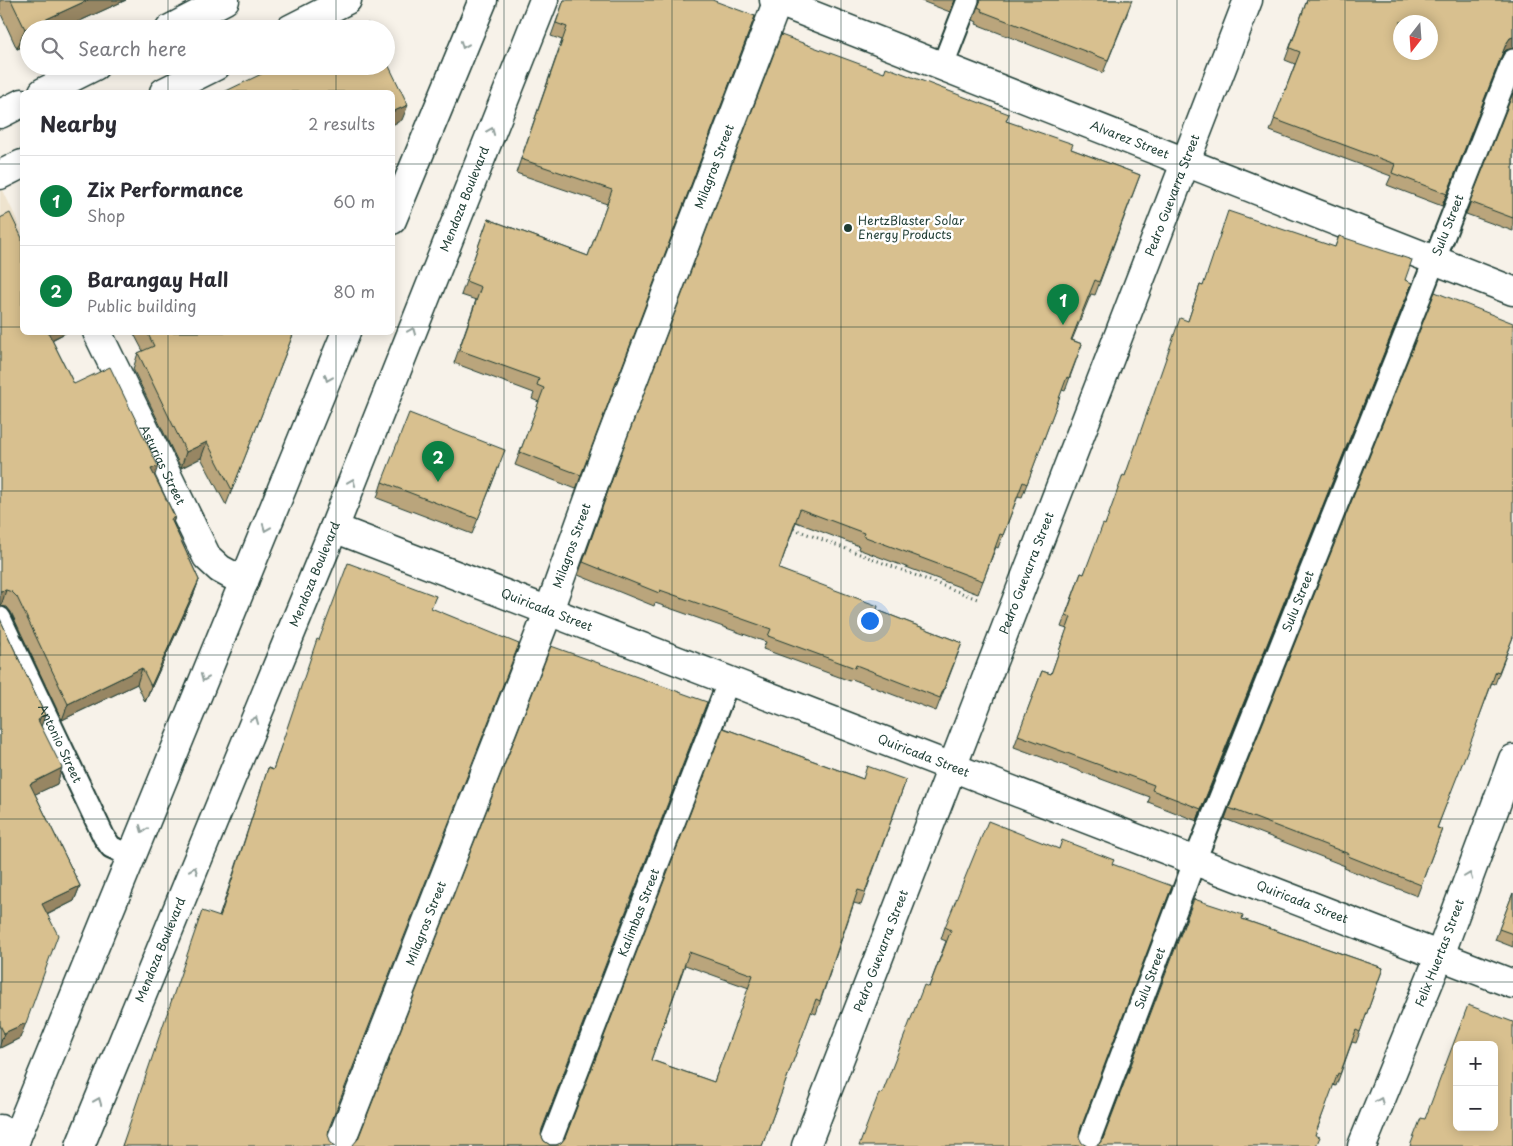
<!DOCTYPE html>
<html lang="en">
<head>
<meta charset="utf-8">
<style>
	:root { --surface:#fff; --page:#f2f2f3; --text:#2b2b33; --muted:#7c7c81; --line:#e1e1e2; --accent:#0b8043 }
	body { margin:0; font-family:"Playpen Sans",sans-serif; background:var(--page); color:var(--text) }
	.controls { position:absolute; right:15px; bottom:15px; display:grid; overflow:hidden; border-radius:8px; box-shadow:0 2px 12px #0003 }
	.controls button { width:45px; height:45px; display:grid; place-items:center; padding:0; border:0; border-bottom:1px solid var(--line); background:var(--surface); color:var(--text); font:25px sans-serif }
	.compass { position:absolute; left:1393px; top:15px; width:45px; height:45px; border-radius:50%; background:var(--surface); box-shadow:0 2px 12px #0003; rotate:197deg }
	.you { position:absolute; left:869px; top:620px; width:18px; height:18px; margin:-12px; border:4px solid #fff; border-radius:50%; background:#1a73e8; box-shadow:0 0 0 8px #1a73e833 }
	.badge { display:grid; place-items:center; width:32px; height:32px; border-radius:50%; background:var(--accent); color:#fff; font-size:16px; font-weight:700 }
	.pin { position:absolute; translate:-50% -41px; filter:drop-shadow(0 1px 2px #0008) }
	.pin::after { content:''; position:absolute; top:26px; width:18px; height:15px; background:inherit; clip-path:polygon(0 0,100% 0,50% 100%) }
	.list { margin:0; padding:0; list-style:none }
	h2 { display:flex; justify-content:space-between; align-items:center; height:65px; margin:0; padding:0 20px; font-size:21px }
	h2 small { font-size:16px; font-weight:400; color:var(--muted) }
	.list li { display:grid; grid-template-columns:32px 1fr auto; gap:15px; align-items:center; box-sizing:border-box; height:90px; padding:0 20px; border-top:1px solid var(--line) }
	.list b { display:block; font-size:19px; white-space:nowrap }
	.list p { margin:0; font-size:16px; white-space:nowrap; color:var(--muted) }
	.list em { font-size:16px; font-style:normal; color:var(--muted) }
	.icon { flex:none; width:28px; height:28px; fill:none; stroke:currentColor; stroke-width:2; stroke-linecap:round; stroke-linejoin:round }
	.map { position:relative; flex:none; width:1513px; height:1146px; overflow:hidden }
	.search { position:absolute; background:var(--surface); box-shadow:0 2px 12px #0003; left:20px; top:20px; width:375px; height:55px; display:flex; align-items:center; gap:12px; box-sizing:border-box; padding:0 18px; border-radius:28px; color:var(--muted); font-size:19px }
	.panel { position:absolute; background:var(--surface); box-shadow:0 2px 12px #0003; left:20px; top:90px; width:375px; height:245px; border-radius:8px }
	.map>svg:first-child { display:block }
</style>
</head>
<body>
<div class="map">
<svg width="1513" height="1146" viewBox="0 0 1513 1146">
	<rect width="100%" height="100%" fill="#f7f2e9"/>
	<filter id="ink" filterUnits="userSpaceOnUse"><feTurbulence type="fractalNoise" baseFrequency=".02" numOctaves="2"/><feDisplacementMap in="SourceGraphic" scale="10" xChannelSelector="R" yChannelSelector="G"/><feConvolveMatrix kernelMatrix="1 2 1 2 8 2 1 2 1" color-interpolation-filters="sRGB"/></filter>
	<g filter="url(#ink)">
		<polygon fill="#eee3ce" points="3,190 22,231 22,271 0,281 0,192"/>
		<g fill="none" stroke-linecap="round" stroke-linejoin="round">
			<g stroke="#1f3d34" stroke-width="25">
				<g id="lane">
					<polyline points="942,67 968,0"/>
					<path id="s1" d="M0,618L104,837L111,847L131,856"/>
					<path id="s2" d="M549,1146L729,680"/>
					<path id="s3" d="M1087,1146L1195,860L1420,297L1513,60"/>
				</g>
			</g>
			<g stroke="#1f3d34" stroke-width="31">
				<g id="street">
					<path id="s4" d="M774,0L1513,291"/>
					<path id="s5" d="M97,332L207,557L220,569L244,582"/>
					<polyline points="0,1129 16,1139"/>
					<path id="s6" d="M339,1146L549,610L604,457L778,0"/>
					<path id="s7" d="M806,1146L1248,0"/>
				</g>
			</g>
			<g stroke="#1f3d34" stroke-width="31">
				<g id="secondary">
					<polyline points="170,29 225,0"/>
					<polyline points="290,29 347,0"/>
					<polyline points="43,92 95,66"/>
					<polyline points="164,92 216,66"/>
					<polyline points="0,114 22,103"/>
					<polyline points="0,175 22,164"/>
					<polyline points="392,220 483,0"/>
					<path id="s8" d="M334,528L1513,984"/>
					<polyline points="13,1146 346,332"/>
					<path id="s9" d="M80,1146L334,528L544,0"/>
					<path id="s10" d="M1362,1146L1440,955L1513,759"/>
				</g>
			</g>
			<polyline stroke="#1f3d34" stroke-width="3" stroke-dasharray="1 4" stroke-linecap="butt" points="789,527 980,600"/>
			<use href="#lane" stroke="#fff" stroke-width="21"/>
			<use href="#street" stroke="#fff" stroke-width="28"/>
			<use href="#secondary" stroke="#fff" stroke-width="28"/>
		</g>
		<g fill="#baa57b" stroke="#1f3d34" fill-rule="evenodd">
			<polygon points="0,0 126,0 62,29 29,29 29,44 17,49 0,12"/>
			<polygon points="564,0 755,16 576,489 515,465 539,402 532,399 534,393 454,363 476,300 461,295 488,219 588,256 607,204 516,173 562,40 551,36"/>
			<polygon points="919,0 955,0 950,12"/>
			<polygon points="980,0 1130,0 1127,14 1103,73 976,24 977,22 973,20"/>
			<polygon points="1307,0 1513,0 1513,48 1506,50 1501,55 1442,206 1387,185 1391,176 1270,131 1295,64 1285,60"/>
			<polygon points="1513,93 1513,231 1466,214"/>
			<polygon points="1006,121 1071,149 1140,175 1095,295 1091,294 1072,340 1082,344 1065,391 1062,390 1022,497 1018,496 998,548 996,547 978,594 858,549 859,546 796,522 779,569 877,610 962,643 936,711 852,679 850,681 763,649 766,642 655,603 654,606 578,575 623,449"/>
			<polygon points="1339,236 1405,280 1412,283 1197,821 1148,802 1150,797 1014,747 1042,671 1051,674 1067,629 1061,627 1081,573 1084,574 1105,525 1188,321 1200,285 1203,286 1335,247"/>
			<polygon points="22,332 67,332 52,340 74,384 155,475 175,517 173,523 199,580 193,596 145,702 137,684 62,720 11,612 7,607 0,606"/>
			<polygon points="133,332 294,332 226,505 201,458 181,468 133,369 138,353 143,351"/>
			<polygon points="499,466 472,534 377,498 382,482"/>
			<polygon points="436,596 122,1146 219,917 264,781 268,768 273,770 319,640"/>
			<polygon points="0,619 45,715 41,726 57,784 35,794 80,886 74,901 47,915 20,1038 0,1048"/>
			<polygon points="1513,637 1495,684 1492,683 1437,828 1442,829 1417,896 1344,868 1345,866 1225,819 1229,808"/>
			<path d="M723,728L863,779L906,780L861,905L854,903L816,1014L811,1012L762,1146H352L542,1130L541,1135L544,1141L550,1145H556L561,1143L565,1138ZM685,965L749,988L714,1082L651,1060Z"/>
			<polygon points="1059,849 1114,860 882,1094 929,987 946,941 941,939 945,927"/>
			<polygon points="1513,893 1513,947 1495,940"/>
			<polygon points="1242,919 1383,968 1356,1043 1352,1042 1336,1086 1333,1085 1315,1135 1099,1144"/>
		</g>
		<g fill="#978664" stroke="#1f3d34">
			<polygon points="88,0 126,0 62,29 29,29 29,44 17,49 25,29"/>
			<polygon points="1513,37 1513,48 1506,50 1501,55 1442,206 1506,44 1510,38"/>
			<polygon points="408,105 402,120 392,125 392,112"/>
			<polygon points="1412,283 1407,295 1197,821 1201,809"/>
			<polygon points="45,332 67,332 41,345"/>
			<polygon points="207,442 201,458 181,468 186,452"/>
			<polygon points="158,466 153,481 151,469"/>
			<polygon points="175,517 169,532 171,519"/>
			<polygon points="199,580 193,596 145,702 151,686"/>
			<polygon points="6,590 1,606 0,606 0,591"/>
			<polygon points="142,668 137,684 62,720 68,704"/>
			<polygon points="45,715 40,730 36,732 40,717"/>
			<polygon points="62,768 57,784 25,799 30,784"/>
			<polygon points="80,886 74,901 36,920 42,904"/>
			<polygon points="26,1023 20,1038 0,1048 0,1045 4,1033"/>
		</g>
		<g fill="#d8c08f" stroke="#1f3d34" fill-rule="evenodd">
			<polygon points="11,0 88,0 25,29"/>
			<polygon points="564,0 712,0 755,16 581,475 520,452 544,388 537,385 539,379 459,350 481,287 466,281 488,219 588,256 612,190 521,159 567,27 556,23"/>
			<polygon points="981,0 1132,0 1108,60 981,11 982,9 978,7"/>
			<path d="M1307,0H1513V37L1510,38L1506,44L1447,194L1392,173L1395,164L1274,119L1300,52L1290,48ZM1400,22H1430V52H1400Z"/>
			<polygon points="368,23 371,29 355,29"/>
			<polygon points="781,35 884,73 886,67 1009,114 1006,121 1073,144 1071,149 1140,175 1099,282 1095,280 1071,340 1082,344 1069,378 1067,377 1027,484 1023,482 1003,535 1000,534 983,581 863,536 864,533 800,509 779,569 878,606 877,610 962,643 940,698 856,665 855,668 768,636 771,629 660,590 659,593 583,562 623,449"/>
			<polygon points="386,60 408,105 392,112 392,92 224,92 278,66 386,66"/>
			<polygon points="1513,93 1513,218 1470,202"/>
			<polygon points="1228,211 1335,247 1339,236 1412,260 1405,280 1412,283 1201,809 1152,790 1154,785 1018,735 1042,671 1051,674 1071,617 1066,615 1081,573 1084,574 1103,524 1105,525 1123,475 1125,476 1180,318 1188,321 1200,285 1203,286"/>
			<polygon points="10,213 22,238 22,332 48,332 74,384 110,367 158,466 151,469 175,517 171,519 199,580 151,686 142,668 68,704 17,597 12,592 6,590 0,591 0,218"/>
			<polygon points="1435,292 1513,323 1513,637 1499,672 1496,671 1476,726 1477,726 1437,828 1442,829 1421,885 1348,856 1349,854 1229,808"/>
			<polygon points="147,332 294,332 232,490 207,442 186,452 138,353 154,346"/>
			<polygon points="409,413 505,450 478,519 382,482"/>
			<polygon points="348,563 436,596 431,608 519,644 329,1128 328,1135 331,1143 336,1146 122,1146 202,911 220,917 268,768 273,770 317,639 319,640"/>
			<polygon points="0,619 45,715 40,717 40,719 38,720 62,768 30,784 80,886 42,904 58,935 26,1023 4,1033 0,1025"/>
			<path d="M551,646L707,702L542,1129L541,1135L544,1141L550,1145H556L561,1143L565,1138L723,728L863,779L867,766L906,780L865,892L858,890L820,1001L816,999L762,1146H352L358,1139ZM689,952L753,975L714,1082L651,1060Z"/>
			<polygon points="988,821 1059,849 1062,840 1114,860 1112,864 1172,886 1080,1130 1079,1137 1082,1143 1087,1146 859,1146 879,1093 882,1094 924,985 929,987 951,930 945,927"/>
			<polygon points="1513,893 1513,934 1499,929"/>
			<polygon points="1194,899 1243,915 1242,919 1383,968 1360,1032 1356,1030 1340,1074 1338,1073 1315,1135 1320,1137 1316,1146 1095,1146 1099,1144 1103,1139"/>
			<path d="M1468,1005L1513,1022V1146H1410L1421,1118L1425,1119ZM1457,1045H1494V1127H1457Z"/>
		</g>
		<defs><path id="oneway-chevron" d="M-2-3.5L2.5 0L-2 3.5" fill="none" stroke-width="1.6" stroke-linecap="round" stroke-linejoin="round" transform="scale(1.25)"/></defs>
		<g stroke="#8f9e9a">
			<use href="#oneway-chevron" transform="translate(464 45) rotate(112)"/>
			<use href="#oneway-chevron" transform="translate(491 131) rotate(-68)"/>
			<use href="#oneway-chevron" transform="translate(412 331) rotate(-68)"/>
			<use href="#oneway-chevron" transform="translate(328 378) rotate(112)"/>
			<use href="#oneway-chevron" transform="translate(352 482) rotate(-68)"/>
			<use href="#oneway-chevron" transform="translate(266 528) rotate(112)"/>
			<use href="#oneway-chevron" transform="translate(204 678) rotate(112)"/>
			<use href="#oneway-chevron" transform="translate(255 720) rotate(-68)"/>
			<use href="#oneway-chevron" transform="translate(143 829) rotate(112)"/>
			<use href="#oneway-chevron" transform="translate(194 870) rotate(-68)"/>
			<use href="#oneway-chevron" transform="translate(1469 876) rotate(-69)"/>
			<use href="#oneway-chevron" transform="translate(98 1101) rotate(-68)"/>
			<use href="#oneway-chevron" transform="translate(1380 1101) rotate(-68)"/>
		</g>
	</g>
	<path fill="none" stroke="#1f3d34" stroke-width="1" stroke-opacity="0.55" d="M168,0V29M336,0V29M504,0V1146M672,0V1146M841,0V1146M1009,0V1146M1177,0V1146M1345,0V1146M168,66V92M336,66V92M0,164H22M392,164H1513M0,327H22M392,327H1513M168,332V1146M336,332V1146M0,491H1513M0,655H1513M0,819H1513M0,982H1513"/>
	<circle fill="#1f3d34" stroke="#fff" stroke-width="2" cx="848" cy="228" r="5"/>
	<g text-anchor="middle" stroke-width="5" stroke-linejoin="round" paint-order="stroke">
		<g font-size="12" fill="#1f3d34" stroke="#fff">
			<text dy="4" stroke="none"><textPath href="#s4" startOffset="382">Alvarez Street</textPath></text>
			<text dy="4" stroke="none"><textPath href="#s6" startOffset="1049">Milagros Street</textPath></text>
			<text dy="4" stroke="none"><textPath href="#s7" startOffset="1019">Pedro Guevarra Street</textPath></text>
			<text dy="4" stroke="none"><textPath href="#s9" startOffset="1022">Mendoza Boulevard</textPath></text>
			<text dy="4" stroke="none"><textPath href="#s3" startOffset="989">Sulu Street</textPath></text>
			<text dy="4" stroke="none"><textPath href="#s5" startOffset="148">Asturias Street</textPath></text>
			<text dy="4" stroke="none"><textPath href="#s6" startOffset="644">Milagros Street</textPath></text>
			<text dy="4" stroke="none"><textPath href="#s7" startOffset="614">Pedro Guevarra Street</textPath></text>
			<text dy="4" stroke="none"><textPath href="#s9" startOffset="618">Mendoza Boulevard</textPath></text>
			<text dy="4" stroke="none"><textPath href="#s3" startOffset="584">Sulu Street</textPath></text>
			<text dy="4" stroke="none"><textPath href="#s8" startOffset="228">Quiricada Street</textPath></text>
			<text dy="4" stroke="none"><textPath href="#s1" startOffset="139">Antonio Street</textPath></text>
			<text dy="4" stroke="none"><textPath href="#s8" startOffset="632">Quiricada Street</textPath></text>
			<text dy="4" stroke="none"><textPath href="#s8" startOffset="1038">Quiricada Street</textPath></text>
			<text dy="4" stroke="none"><textPath href="#s2" startOffset="250">Kalimbas Street</textPath></text>
			<text dy="4" stroke="none"><textPath href="#s6" startOffset="239">Milagros Street</textPath></text>
			<text dy="4" stroke="none"><textPath href="#s9" startOffset="212">Mendoza Boulevard</textPath></text>
			<text dy="4" stroke="none"><textPath href="#s7" startOffset="209">Pedro Guevarra Street</textPath></text>
			<text dy="4" stroke="none"><textPath href="#s10" startOffset="208">Felix Huertas Street</textPath></text>
			<text dy="4" stroke="none"><textPath href="#s3" startOffset="179">Sulu Street</textPath></text>
		</g>
		<g font-size="12" fill="#1f3d34" stroke="#fff" text-anchor="start">
			<text x="858" y="225">HertzBlaster Solar<tspan x="858" dy="14">Energy Products</tspan></text>
		</g>
	</g>
</svg>
<div class="controls">
<button>+</button>
<button>−</button>
</div>
<svg class="compass" viewBox="-18 -18 36 36"><path d="M0-13l5 13h-10z" fill="#e53935"/><path d="M0 13l5-13h-10z" fill="#7c7c81"/></svg>
<div class="you"></div>
<div class="pin badge" style="left:1063px;top:325px">1</div>
<div class="pin badge" style="left:438px;top:482px">2</div>
<div class="search"><svg class="icon" aria-label="search" viewBox="0 0 24 24"><circle cx="10" cy="10" r="6"/><path d="M15 15l6 6"/></svg>Search here</div>
<section class="panel">
<h2>Nearby<small>2 results</small></h2>
<ul class="list">
<li><span class="badge">1</span><div><b>Zix Performance</b><p>Shop</p></div><em>60 m</em></li>
<li><span class="badge">2</span><div><b>Barangay Hall</b><p>Public building</p></div><em>80 m</em></li>
</ul>
</section>
</div>
</body>
</html>
